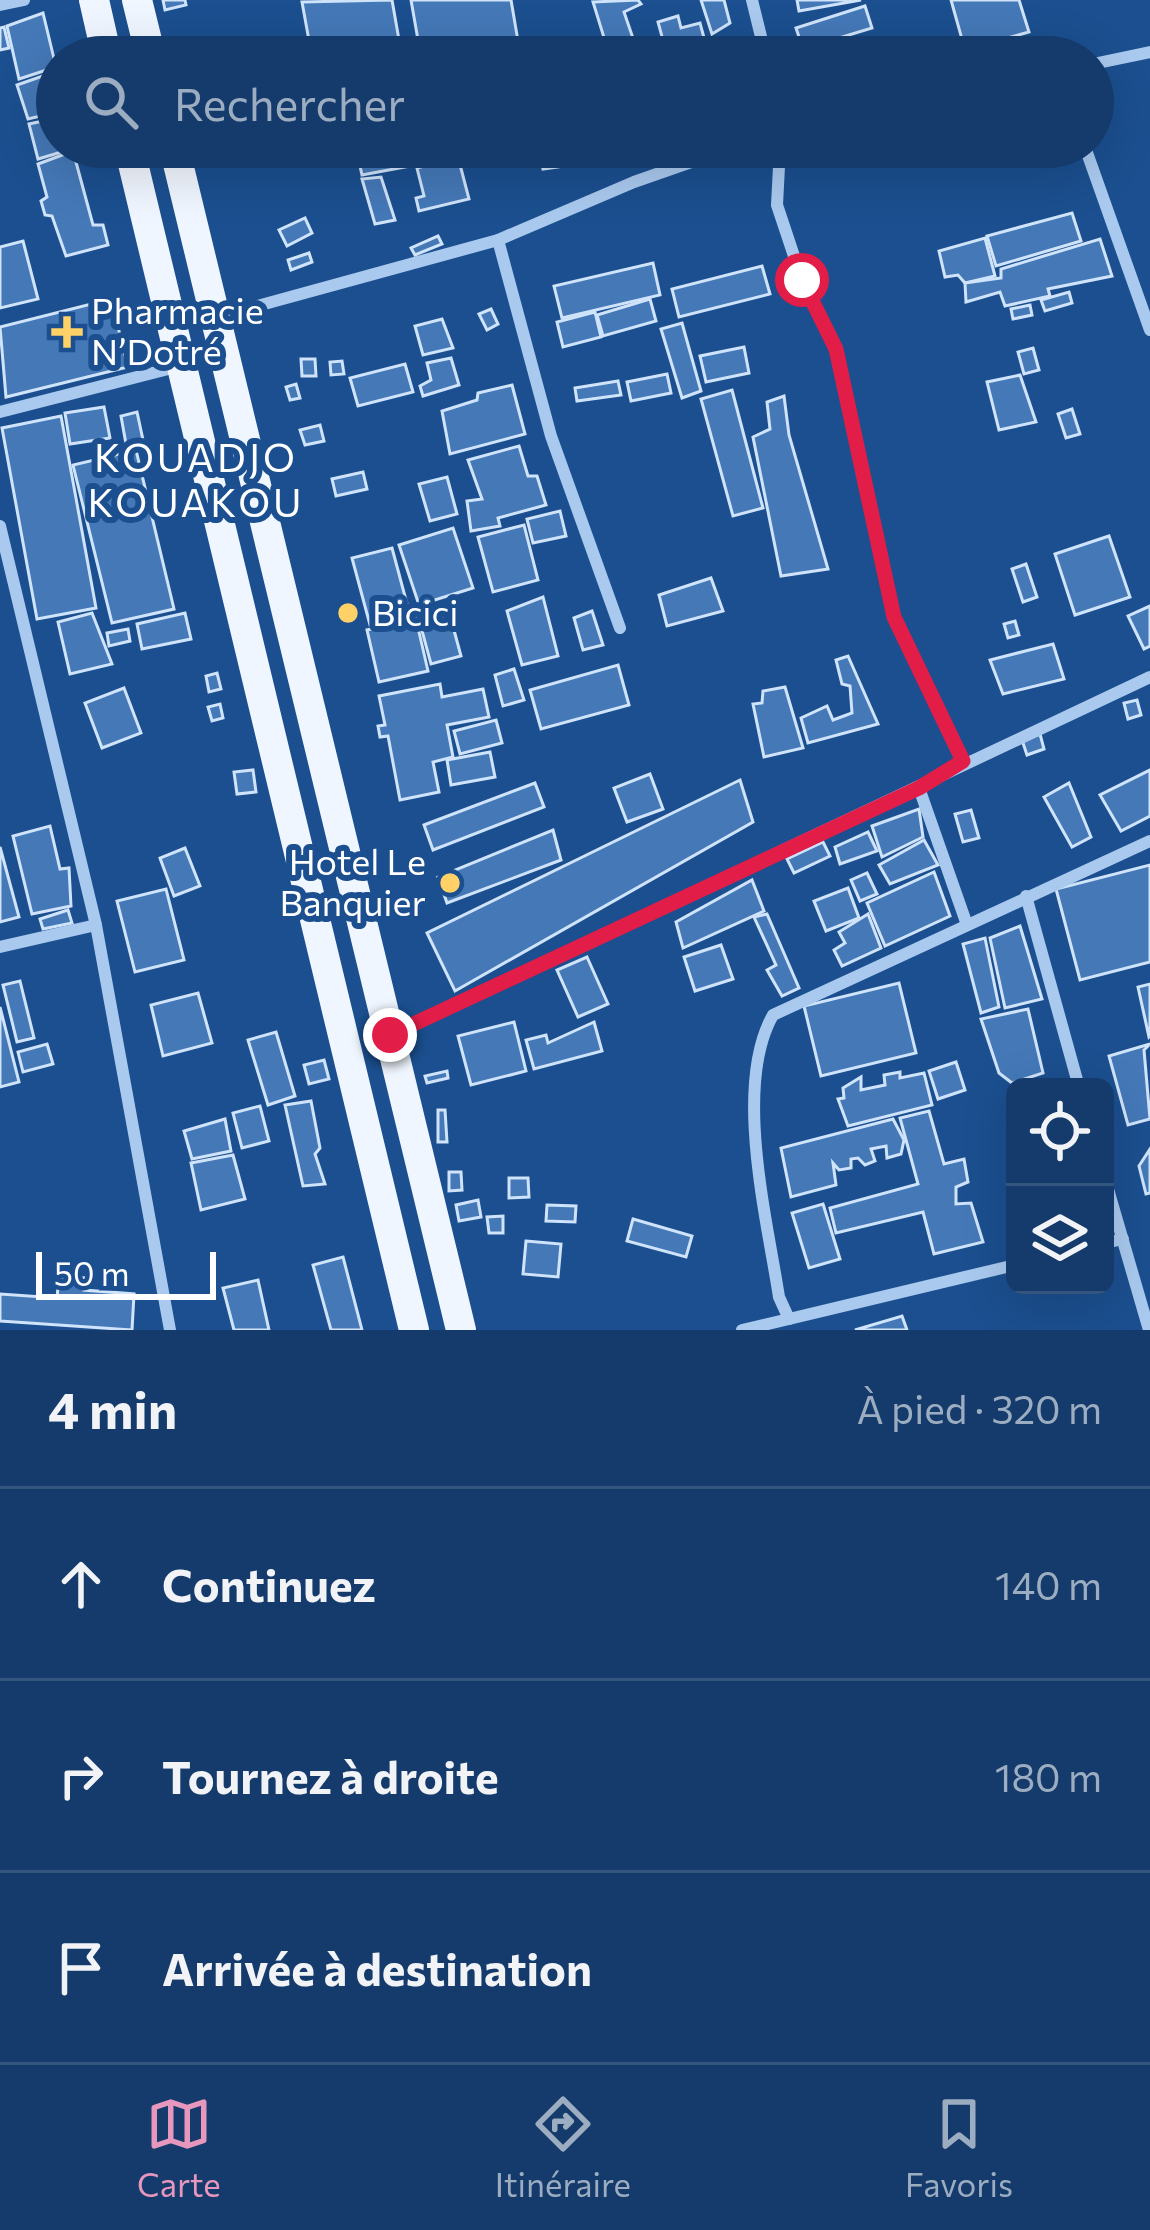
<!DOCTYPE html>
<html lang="fr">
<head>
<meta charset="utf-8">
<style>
	:root { --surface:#143b6b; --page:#1d4271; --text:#f1f3f6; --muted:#9dadc1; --line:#33557e; --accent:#e797bd }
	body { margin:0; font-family:Commissioner,sans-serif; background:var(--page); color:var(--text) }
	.controls { position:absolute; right:36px; bottom:36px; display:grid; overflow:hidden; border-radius:18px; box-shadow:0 12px 48px #0002 }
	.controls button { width:108px; height:108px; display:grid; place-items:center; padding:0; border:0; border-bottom:3px solid var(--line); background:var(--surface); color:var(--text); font:60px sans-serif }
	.scale { position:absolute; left:36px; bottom:30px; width:180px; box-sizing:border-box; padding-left:12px; border:6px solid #fff; border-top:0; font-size:33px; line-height:42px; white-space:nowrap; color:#fff; -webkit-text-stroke:9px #1b4f8f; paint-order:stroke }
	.stop { position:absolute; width:36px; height:36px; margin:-27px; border:9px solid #e11d48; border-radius:50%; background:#fff }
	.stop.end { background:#e11d48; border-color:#fff; box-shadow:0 3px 12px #0008 }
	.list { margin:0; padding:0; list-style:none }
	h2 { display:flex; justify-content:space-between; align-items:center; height:156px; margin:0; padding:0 48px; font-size:51px }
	h2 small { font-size:39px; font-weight:400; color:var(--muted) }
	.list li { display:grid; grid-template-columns:78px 1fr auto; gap:36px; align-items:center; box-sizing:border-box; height:192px; padding:0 48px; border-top:3px solid var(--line) }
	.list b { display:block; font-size:45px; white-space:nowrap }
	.list em { font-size:39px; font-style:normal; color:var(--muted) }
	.icon { flex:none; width:66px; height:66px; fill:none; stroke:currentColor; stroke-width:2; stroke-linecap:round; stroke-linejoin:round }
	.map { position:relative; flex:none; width:1150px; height:1330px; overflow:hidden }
	.search { position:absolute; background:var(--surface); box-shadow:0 12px 48px #0002; left:36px; right:36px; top:36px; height:132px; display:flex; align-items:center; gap:30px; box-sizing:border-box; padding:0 42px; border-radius:66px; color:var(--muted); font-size:45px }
	.sheet { height:732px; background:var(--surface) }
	nav { display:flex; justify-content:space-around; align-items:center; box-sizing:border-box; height:168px; border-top:3px solid var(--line); background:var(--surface); font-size:33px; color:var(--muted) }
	nav a { display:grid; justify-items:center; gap:6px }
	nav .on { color:var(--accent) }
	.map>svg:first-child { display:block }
</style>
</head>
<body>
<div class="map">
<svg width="1150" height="1330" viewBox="0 0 1150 1330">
	<rect width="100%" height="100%" fill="#1b4f8f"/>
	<g fill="#4478b7" stroke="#cfe3fa" stroke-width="3">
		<polygon points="163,0 185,0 186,5 165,10"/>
		<polygon points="392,0 402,57 312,57 302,2"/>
		<polygon points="411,0 511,0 519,47 421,57"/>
		<polygon points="638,0 641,4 624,12 636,47 644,47 648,57 610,57 593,2"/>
		<polygon points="701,0 724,0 730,23 712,34"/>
		<polygon points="797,0 861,0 799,11"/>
		<polygon points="951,0 1019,0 1029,32 965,50"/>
		<polygon points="865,6 872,28 803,49 796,28"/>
		<polygon points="43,13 56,67 19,79 7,26"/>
		<polygon points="678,16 681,28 700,23 706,45 667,55 658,22"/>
		<polygon points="4,27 9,48 0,50 0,28"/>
		<polygon points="579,45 582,57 533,57"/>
		<polygon points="54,72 57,112 28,119 17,85"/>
		<polygon points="57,118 57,147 75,148 38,159 29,124"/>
		<polygon points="389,147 455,147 458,157 362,175 358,157"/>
		<polygon points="539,147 554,147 558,167 543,169"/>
		<polygon points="73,151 93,225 103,225 108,245 66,256 52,216 45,215 41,201 47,197 38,164"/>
		<polygon points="458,157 469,199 419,211 416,198 424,196 417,168"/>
		<polygon points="381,177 395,220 375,224 362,179"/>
		<polygon points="1072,213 1081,241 996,266 987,236"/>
		<polygon points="305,218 312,233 287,246 279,230"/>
		<polygon points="438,236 442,244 415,255 411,248"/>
		<polygon points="985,238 995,276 965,283 958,275 945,277 939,251"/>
		<polygon points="1100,239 1112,276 1048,289 1050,296 1005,306 1000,292 966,302 965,283 1001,278 1001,269"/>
		<polygon points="23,241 38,299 0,308 0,247"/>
		<polygon points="309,253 312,262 291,270 288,260"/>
		<polygon points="653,263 660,295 562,318 554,286"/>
		<polygon points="762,266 770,294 679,317 672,289"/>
		<polygon points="1069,292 1072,303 1045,311 1041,300"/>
		<polygon points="111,299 128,367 6,397 0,327"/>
		<polygon points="650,299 656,321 603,336 597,315"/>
		<polygon points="1030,305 1032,315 1013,319 1011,309"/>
		<polygon points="491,309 498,324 487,330 479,314"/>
		<polygon points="595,312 601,337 563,347 557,322"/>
		<polygon points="442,319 453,348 423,355 415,326"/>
		<polygon points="682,323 701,391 682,398 661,329"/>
		<polygon points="744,347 749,373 706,382 700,356"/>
		<polygon points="1033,348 1039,370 1024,374 1018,352"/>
		<polygon points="451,358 459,385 423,396 420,386 431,380 427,363"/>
		<polygon points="301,359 315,359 316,376 302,376"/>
		<polygon points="342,361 344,374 331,375 330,362"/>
		<polygon points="405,364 413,392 358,406 350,378"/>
		<polygon points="667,374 671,393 631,401 627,382"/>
		<polygon points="1020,375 1036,422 999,430 987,382"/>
		<polygon points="618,381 621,395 577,401 575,388"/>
		<polygon points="296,384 300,398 290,400 286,387"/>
		<polygon points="512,385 525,434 450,454 442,411 477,400 478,393"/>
		<polygon points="732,390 763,508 733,516 701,399"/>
		<polygon points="784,396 789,435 828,569 781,576 753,437 770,429 767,402"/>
		<polygon points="104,407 110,438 70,444 65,413"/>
		<polygon points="1072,409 1080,434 1066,438 1058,414"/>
		<polygon points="137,412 143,440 126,444 121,416"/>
		<polygon points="61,416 96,608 37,619 2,428"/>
		<polygon points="320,425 324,441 305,445 300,430"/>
		<polygon points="519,446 528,476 537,476 546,505 498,518 500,526 471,531 467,501 482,499 468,460"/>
		<polygon points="136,450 174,609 112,623 73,465"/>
		<polygon points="363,472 367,489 336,496 332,479"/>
		<polygon points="447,477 457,514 430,521 419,484"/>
		<polygon points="560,511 566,536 533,543 527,519"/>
		<polygon points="524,525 538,580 493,592 478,537"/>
		<polygon points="453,528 473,588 419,605 399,545"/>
		<polygon points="1109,536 1130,597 1075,615 1055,554"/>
		<polygon points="392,548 410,615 370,625 352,558"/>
		<polygon points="1026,564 1037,597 1023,602 1012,569"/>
		<polygon points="711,578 723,611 667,626 659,595"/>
		<polygon points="543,597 558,656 522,665 507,611"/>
		<polygon points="1150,606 1150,646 1144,649 1128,616"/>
		<polygon points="448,608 461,656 431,664 418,616"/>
		<polygon points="592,611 603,645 583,650 574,618"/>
		<polygon points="92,613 112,664 70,674 58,622"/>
		<polygon points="185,613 191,639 142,649 137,624"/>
		<polygon points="416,619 428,671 379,682 367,630"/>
		<polygon points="1015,621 1019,635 1008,638 1004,624"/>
		<polygon points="128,629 130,641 109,646 107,633"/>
		<polygon points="1053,644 1064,679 1003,694 990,660"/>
		<polygon points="848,656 878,724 808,743 801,718 827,706 833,720 852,713 850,686 842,684 836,660"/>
		<polygon points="618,665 629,705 541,729 530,690"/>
		<polygon points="514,669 524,700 503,706 495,675"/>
		<polygon points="217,673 221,689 209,692 206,676"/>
		<polygon points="440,684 442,697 483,689 489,717 447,725 453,757 433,762 439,792 400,800 388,736 380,737 378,726 385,725 379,696"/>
		<polygon points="785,687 803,748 764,757 753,704 762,703 763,691"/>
		<polygon points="124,688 141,733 102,748 85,703"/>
		<polygon points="1137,700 1141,715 1128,719 1124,703"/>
		<polygon points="220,704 223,718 212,721 208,707"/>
		<polygon points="496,720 502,743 460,754 454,731"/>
		<polygon points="1040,734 1044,749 1027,755 1022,740"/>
		<polygon points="490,752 495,777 451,785 447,760"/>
		<polygon points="253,770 256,792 237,794 234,772"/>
		<polygon points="1150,770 1150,816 1121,831 1100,795"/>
		<polygon points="650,774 663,809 627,822 614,788"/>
		<polygon points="740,780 753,822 455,991 427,933"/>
		<polygon points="535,783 544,807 433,850 424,825"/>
		<polygon points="1069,783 1091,837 1072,847 1044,797"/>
		<polygon points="919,809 923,837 882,857 872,826"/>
		<polygon points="971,810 979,838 963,842 955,814"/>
		<polygon points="50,826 60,869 69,868 71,906 32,914 13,836"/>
		<polygon points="553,830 561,860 447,903 438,877"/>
		<polygon points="868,832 877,851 840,864 835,847"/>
		<polygon points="924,840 938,865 890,884 879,865"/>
		<polygon points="823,842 830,856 794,873 787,859"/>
		<polygon points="0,847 19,917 0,922"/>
		<polygon points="185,848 200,886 174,896 160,858"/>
		<polygon points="1150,865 1150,962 1080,980 1056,889"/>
		<polygon points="934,872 950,916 885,946 867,903"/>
		<polygon points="867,873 877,894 860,901 851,880"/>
		<polygon points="752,880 764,911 683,948 676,922"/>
		<polygon points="848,888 859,918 826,931 814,901"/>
		<polygon points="166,889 184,960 135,972 117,901"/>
		<polygon points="68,910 72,923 43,929 40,919"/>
		<polygon points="767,914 799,988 782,996 767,970 776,965 754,917"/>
		<polygon points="868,914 881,948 842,966 834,950 845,943 839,932"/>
		<polygon points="1020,926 1042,999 1005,1008 990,938"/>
		<polygon points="985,938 999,1007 981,1013 963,944"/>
		<polygon points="721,945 733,979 695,991 684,957"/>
		<polygon points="587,957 608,1004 578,1017 557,970"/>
		<polygon points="20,981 34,1038 17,1042 3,985"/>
		<polygon points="899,983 916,1053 821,1076 804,1006"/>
		<polygon points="1150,984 1150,1036 1149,1037 1138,987"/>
		<polygon points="198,993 212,1043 163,1056 151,1005"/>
		<polygon points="0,1007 19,1082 0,1087"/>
		<polygon points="1028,1009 1043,1073 1012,1083 999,1073 981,1019"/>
		<polygon points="514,1022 526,1071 471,1085 458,1036"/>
		<polygon points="594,1022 602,1051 534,1069 526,1040 546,1035 548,1043"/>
		<polygon points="276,1032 295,1096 268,1105 248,1040"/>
		<polygon points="47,1044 53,1064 23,1072 18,1052"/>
		<polygon points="1150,1044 1144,1050 1150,1119 1128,1125 1109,1056"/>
		<polygon points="324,1060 329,1079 309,1084 304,1065"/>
		<polygon points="956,1062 965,1090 938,1099 929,1071"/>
		<polygon points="447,1071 448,1078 427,1083 425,1076"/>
		<polygon points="900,1072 900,1078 924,1073 932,1105 848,1126 838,1099 844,1098 843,1088 861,1077 861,1090 885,1085 884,1075"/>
		<polygon points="311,1101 320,1148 315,1154 325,1184 303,1186 285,1105"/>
		<polygon points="260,1106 269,1141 242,1148 233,1113"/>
		<polygon points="438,1110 445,1110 447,1142 438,1142"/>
		<polygon points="929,1111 944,1164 964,1159 968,1182 956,1187 956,1204 971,1203 983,1242 934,1254 923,1212 836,1233 830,1208 918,1184 900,1118"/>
		<polygon points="225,1119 231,1151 192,1159 184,1131"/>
		<polygon points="893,1119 904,1140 901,1154 887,1158 886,1146 871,1149 875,1161 865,1165 858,1158 851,1159 851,1168 839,1170 833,1163 836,1185 791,1197 781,1148"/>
		<polygon points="1150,1149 1150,1193 1146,1194 1139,1166"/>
		<polygon points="233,1155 245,1199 201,1210 191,1163"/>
		<polygon points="449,1172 461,1172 462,1190 449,1191"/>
		<polygon points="509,1178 528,1178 529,1197 509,1198"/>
		<polygon points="478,1200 481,1217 459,1221 456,1205"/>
		<polygon points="823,1204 840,1259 809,1268 792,1213"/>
		<polygon points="547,1205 576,1206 575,1222 546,1221"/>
		<polygon points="503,1216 503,1233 489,1233 487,1217"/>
		<polygon points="633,1219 692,1236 686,1257 627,1241"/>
		<polygon points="526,1241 561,1244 558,1277 523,1274"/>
		<polygon points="343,1257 362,1330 331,1330 313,1265"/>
		<polygon points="59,1276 85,1278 84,1290 134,1294 132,1330 0,1321 0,1294 57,1298"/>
		<polygon points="258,1280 269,1330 234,1330 223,1288"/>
		<polygon points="902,1316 907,1330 855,1330"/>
	</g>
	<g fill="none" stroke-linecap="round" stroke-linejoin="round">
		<g stroke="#a9c9ee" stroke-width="12">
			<polyline points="752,0 766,57"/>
			<polyline points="0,5 24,0"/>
			<polyline points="1093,64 1150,52"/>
			<polyline points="780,147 777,205 802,280 836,349 894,617 963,761"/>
			<polyline points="1085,147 1150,330"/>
			<polyline points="498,240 551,436 620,628"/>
			<polyline points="217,317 498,240 634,182 734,147"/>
			<polyline points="0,412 180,366"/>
			<polyline points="0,526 96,925 170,1330"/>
			<polyline points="919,788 966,922"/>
			<polyline points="1026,896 1079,1087"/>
			<polyline points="0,947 96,925"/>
			<polyline points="392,1035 1150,677"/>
			<polyline points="1105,1179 1149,1330"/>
			<polyline points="1105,1243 1123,1239"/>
			<polyline points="789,1319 1015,1265"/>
			<path d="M742,1330L789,1319L779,1297C767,1219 733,1085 773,1015L1150,841"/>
		</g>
		<g stroke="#f0f6ff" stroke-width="30">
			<polyline points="94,0 107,57"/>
			<polyline points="137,0 151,57"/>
			<polyline points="129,147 414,1330"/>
			<polyline points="174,147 461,1330"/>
		</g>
	</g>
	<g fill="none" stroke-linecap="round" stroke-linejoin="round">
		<polyline stroke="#e11d48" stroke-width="15" points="390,1035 919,788 963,761 894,617 836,349 802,280"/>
	</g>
	<g fill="#ffd166" stroke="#1b4f8f" stroke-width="4.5">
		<path d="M61 314h12v12h12v12h-12v12h-12v-12h-12v-12h12z"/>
		<circle cx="348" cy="613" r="12"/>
		<circle cx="450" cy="883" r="12"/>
	</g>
	<g text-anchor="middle" stroke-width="12" stroke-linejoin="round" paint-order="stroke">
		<g font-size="36" fill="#fff" stroke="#1b4f8f" text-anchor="start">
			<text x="91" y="324">Pharmacie<tspan x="91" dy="41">N’Dotré</tspan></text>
			<text x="372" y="626">Bicici</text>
			<text x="426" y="875" text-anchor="end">Hotel Le<tspan x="426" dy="41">Banquier</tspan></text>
		</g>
		<g font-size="39" letter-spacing="3" fill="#fff" stroke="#1b4f8f">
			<text x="196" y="472">KOUADJO<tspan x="196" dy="45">KOUAKOU</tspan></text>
		</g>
	</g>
</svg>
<div class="controls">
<button><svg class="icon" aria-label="locate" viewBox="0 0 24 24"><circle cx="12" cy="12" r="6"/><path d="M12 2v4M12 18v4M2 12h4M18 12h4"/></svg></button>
<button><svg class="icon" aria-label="layers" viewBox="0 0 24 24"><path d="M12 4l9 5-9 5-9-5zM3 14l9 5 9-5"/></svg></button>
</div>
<div class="scale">50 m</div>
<div class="stop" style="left:802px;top:280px"></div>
<div class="stop end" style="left:390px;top:1035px"></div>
<div class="search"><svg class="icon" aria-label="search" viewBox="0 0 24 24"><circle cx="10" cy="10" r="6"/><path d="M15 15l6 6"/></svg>Rechercher</div>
</div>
<section class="sheet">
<h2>4 min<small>À pied · 320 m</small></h2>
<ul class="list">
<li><svg class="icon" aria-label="ahead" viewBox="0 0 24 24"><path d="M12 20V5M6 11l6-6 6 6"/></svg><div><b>Continuez</b></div><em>140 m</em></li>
<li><svg class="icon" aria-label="right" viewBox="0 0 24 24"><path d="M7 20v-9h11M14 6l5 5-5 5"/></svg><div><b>Tournez à droite</b></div><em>180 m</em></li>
<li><svg class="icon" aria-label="arrive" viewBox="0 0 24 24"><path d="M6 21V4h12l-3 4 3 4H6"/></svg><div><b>Arrivée à destination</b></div></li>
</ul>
</section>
<nav>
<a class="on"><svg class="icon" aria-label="map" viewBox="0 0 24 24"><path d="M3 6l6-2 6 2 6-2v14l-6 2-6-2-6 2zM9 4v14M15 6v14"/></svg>Carte</a>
<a><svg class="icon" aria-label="directions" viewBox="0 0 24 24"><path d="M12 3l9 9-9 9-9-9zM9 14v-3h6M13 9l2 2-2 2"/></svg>Itinéraire</a>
<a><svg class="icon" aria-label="saved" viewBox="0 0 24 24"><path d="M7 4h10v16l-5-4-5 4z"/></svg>Favoris</a>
</nav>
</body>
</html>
